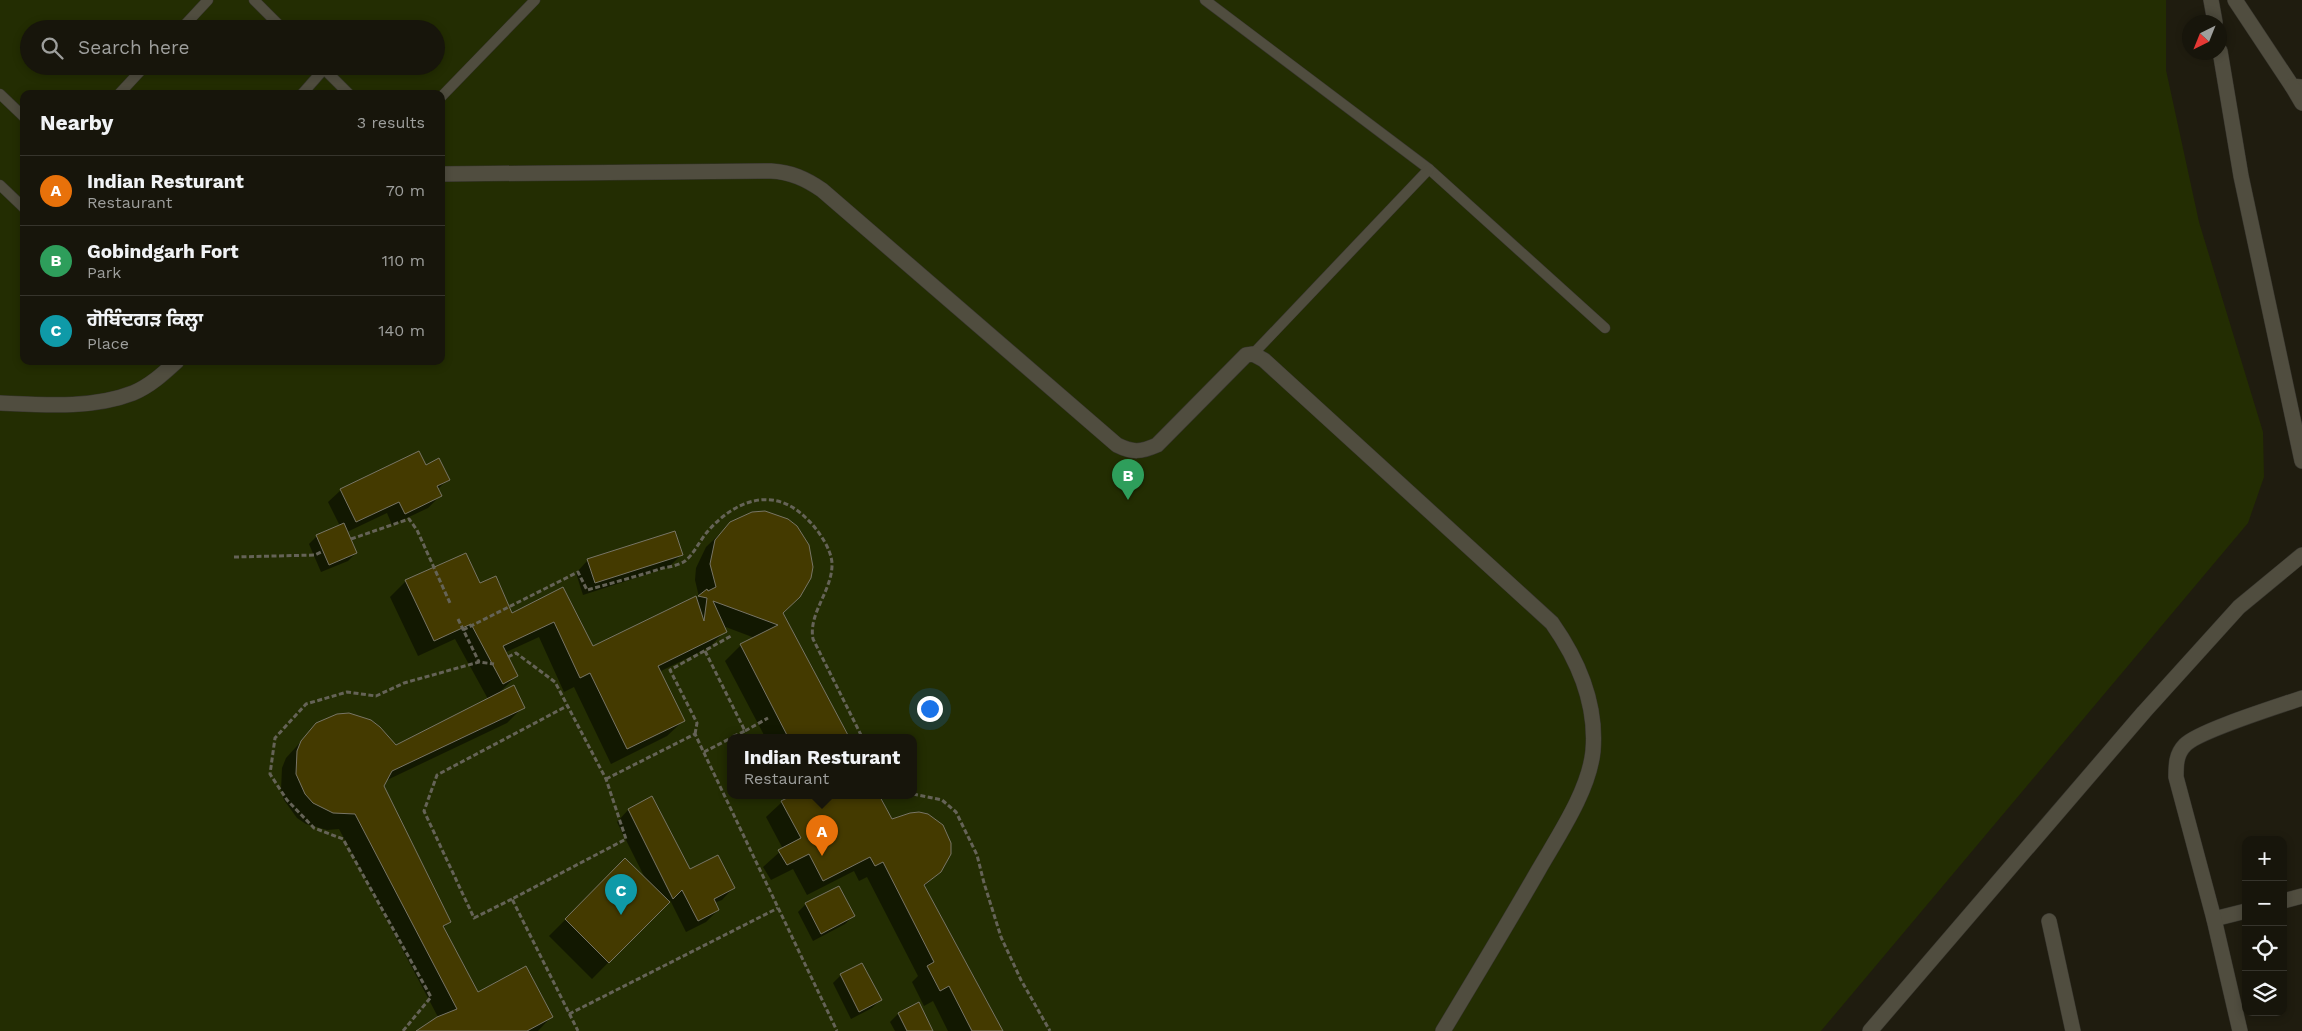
<!DOCTYPE html>
<html lang="en">
<head>
<meta charset="utf-8">
<style>
	:root { --surface:#17150b; --page:#242219; --text:#f1f3f6; --muted:#9e9f9d; --line:#36342c; --accent:#f39aac }
	body { margin:0; font-family:"Work Sans","Noto Sans Gurmukhi",sans-serif; background:var(--page); color:var(--text) }
	.controls { position:absolute; right:15px; bottom:15px; display:grid; overflow:hidden; border-radius:10px; box-shadow:0 2px 8px #0003 }
	.controls button { width:45px; height:45px; display:grid; place-items:center; padding:0; border:0; border-bottom:1px solid var(--line); background:var(--surface); color:var(--text); font:25px sans-serif }
	.compass { position:absolute; left:2182px; top:15px; width:45px; height:45px; border-radius:50%; background:var(--surface); box-shadow:0 2px 8px #0003; rotate:223deg }
	.you { position:absolute; left:929px; top:708px; width:18px; height:18px; margin:-12px; border:4px solid #fff; border-radius:50%; background:#1a73e8; box-shadow:0 0 0 8px #1a73e833 }
	.badge { display:grid; place-items:center; width:32px; height:32px; border-radius:50%; background:var(--accent); color:#fff; font-size:16px; font-weight:700 }
	.pin { position:absolute; translate:-50% -41px; filter:drop-shadow(0 1px 2px #0008) }
	.pin::after { content:''; position:absolute; top:26px; width:18px; height:15px; background:inherit; clip-path:polygon(0 0,100% 0,50% 100%) }
	.popup { position:absolute; left:727px; top:734px; width:190px; height:65px; box-sizing:border-box; display:grid; place-content:center; border-radius:10px; background:var(--surface); filter:drop-shadow(0 1px 4px #0005); font-size:16px; white-space:nowrap; color:var(--muted) }
	.popup b { font-size:19px; color:var(--text) }
	.popup::after { content:''; position:absolute; left:50%; top:100%; margin-left:-10px; border:10px solid transparent; border-top-color:var(--surface) }
	.list { margin:0; padding:0; list-style:none }
	h2 { display:flex; justify-content:space-between; align-items:center; height:65px; margin:0; padding:0 20px; font-size:21px }
	h2 small { font-size:16px; font-weight:400; color:var(--muted) }
	.list li { display:grid; grid-template-columns:32px 1fr auto; gap:15px; align-items:center; box-sizing:border-box; height:70px; padding:0 20px; border-top:1px solid var(--line) }
	.list b { display:block; font-size:19px; white-space:nowrap }
	.list p { margin:0; font-size:16px; white-space:nowrap; color:var(--muted) }
	.list em { font-size:16px; font-style:normal; color:var(--muted) }
	.icon { flex:none; width:28px; height:28px; fill:none; stroke:currentColor; stroke-width:2; stroke-linecap:round; stroke-linejoin:round }
	.map { position:relative; flex:none; width:2302px; height:1031px; overflow:hidden }
	.search { position:absolute; background:var(--surface); box-shadow:0 2px 8px #0003; left:20px; top:20px; width:425px; height:55px; display:flex; align-items:center; gap:12px; box-sizing:border-box; padding:0 18px; border-radius:28px; color:var(--muted); font-size:19px }
	.panel { position:absolute; background:var(--surface); box-shadow:0 2px 8px #0003; left:20px; top:90px; width:425px; height:275px; border-radius:10px }
	.map>svg:first-child { display:block }
</style>
</head>
<body>
<div class="map">
<svg width="2302" height="1031" viewBox="0 0 2302 1031">
	<rect width="100%" height="100%" fill="#1f1c0f"/>
	<path fill="#232d02" fill-rule="evenodd" d="M0,0H2166V70L2199,222L2263,432L2264,477L2248,523L1821,1031H0ZM29,29H436V66H29ZM24,94H441V361H24ZM731,737H913V795H731Z"/>
	<g fill="#0007">
		<polygon points="425,466 448,479 437,490 440,496 428,508 392,525 387,513 347,532 356,553 348,561 321,572 309,544 317,536 340,526 328,502 341,490"/>
		<polygon points="764,513 776,515 796,527 782,612 847,737 765,737 725,661 741,645 755,638 723,626 725,631 710,647 659,672 683,721 667,736 611,764 574,687 564,692 539,637 504,653 516,676 500,692 523,707 507,723 385,781 382,786 449,922 443,928 477,993 551,1017 538,1031 423,1031 438,1017 339,829 327,830 306,824 297,818 284,800 281,790 282,768 286,758 317,724 396,746 488,699 455,639 418,656 390,597 406,581 480,585 512,614 563,589 592,648 696,599 699,597 695,580 696,568 706,547 731,523"/>
		<polygon points="682,554 669,567 583,595 576,573 588,560"/>
		<polygon points="794,795 877,795 891,821 942,826 950,843 946,863 924,887 1002,1031 948,1031 933,1001 924,1006 912,982 918,976 867,877 859,881 854,871 807,895 793,869 771,880 763,867 783,849 766,817 782,802"/>
		<polygon points="628,810 689,871 733,888 722,900 714,903 718,910 706,922 686,932 670,900 592,979 549,936 625,860 646,880 617,822"/>
		<polygon points="806,904 853,916 845,924 813,941 798,912"/>
		<polygon points="841,975 880,1000 872,1008 851,1019 833,983"/>
		<polygon points="918,1004 928,1031 895,1031 890,1022 898,1014"/>
	</g>
	<g fill="#443a00" stroke="#787566">
		<polygon points="419,451 426,465 439,458 450,480 437,486 442,496 405,514 399,502 356,522 340,489"/>
		<polygon points="765,511 788,519 797,526 809,545 813,567 811,578 800,597 783,613 849,737 788,737 740,644 778,625 713,601 727,632 658,666 685,721 627,749 590,673 580,678 554,622 503,646 518,676 503,684 471,624 434,641 405,580 466,553 480,583 496,576 512,613 563,587 593,646 696,596 704,621 707,598 698,596 707,589 708,591 716,587 710,564 715,540 730,522 752,512"/>
		<polygon points="344,523 357,553 329,565 316,535"/>
		<polygon points="675,531 683,555 595,583 587,559"/>
		<polygon points="514,685 525,708 392,771 384,786 451,922 443,926 478,992 526,966 553,1017 527,1031 416,1031 437,1017 457,1009 355,814 333,813 313,803 305,794 296,774 297,751 301,741 316,723 337,714 349,713 371,720 380,727 396,745"/>
		<polygon points="793,795 879,795 892,819 910,813 919,812 928,814 943,825 951,843 951,854 941,872 924,885 1003,1031 972,1031 949,986 940,991 927,966 934,962 883,862 875,866 870,857 823,881 809,854 787,865 778,850 801,838 781,801"/>
		<polygon points="652,796 690,869 718,855 735,888 714,899 719,910 698,921 682,890 673,899 628,809"/>
		<polygon points="625,858 670,902 609,963 565,919"/>
		<polygon points="839,886 855,916 821,934 805,903"/>
		<polygon points="862,963 882,1000 859,1012 840,974"/>
		<polygon points="919,1002 933,1031 907,1031 898,1013"/>
	</g>
	<g fill="none" stroke-linecap="round" stroke-linejoin="round">
		<g stroke="#37352e" stroke-width="11">
			<g id="lane">
				<polyline points="254,0 283,29"/>
				<polyline points="1205,0 1429,169 1605,328"/>
				<polyline points="181,29 208,0"/>
				<polyline points="321,66 349,94"/>
				<polyline points="0,94 24,117"/>
				<polyline points="119,94 145,66"/>
				<polyline points="302,94 324,69"/>
				<polyline points="441,97 535,0"/>
				<polyline points="0,185 24,208"/>
				<polyline points="1253,354 1429,169"/>
			</g>
		</g>
		<g stroke="#37352e" stroke-width="16">
			<g id="street">
				<polyline points="2235,0 2292,86 2302,87"/>
				<polyline points="2292,86 2302,103"/>
				<path d="M441,174L771,171C791,172 806,179 822,190L1117,445C1133,453 1141,452 1157,445L1246,355L1253,354L1264,360L1552,623C1578,660 1597,704 1593,751C1589,791 1558,836 1538,871C1507,925 1475,978 1443,1031"/>
				<path d="M0,403C43,405 92,409 133,393C150,386 164,373 177,361"/>
				<polyline points="2283,901 2302,896"/>
				<polyline points="2214,919 2246,911"/>
				<polyline points="2049,921 2073,1031"/>
				<polyline points="1870,1031 2144,712 2239,607 2302,555"/>
				<path d="M2240,1031L2214,919L2176,777C2176,765 2176,754 2185,745C2198,731 2279,706 2302,698"/>
			</g>
		</g>
		<g stroke="#37352e" stroke-width="16">
			<g id="secondary">
				<polyline points="2211,0 2215,22"/>
				<polyline points="2220,51 2241,176 2302,461"/>
			</g>
		</g>
		<g stroke="#656357" stroke-width="3" stroke-dasharray="5 2.5" stroke-linecap="butt">
			<polyline points="351,539 409,519 417,530 450,603"/>
			<polyline points="234,557 315,555 323,551"/>
			<polyline points="458,619 479,662"/>
			<path d="M463,630L578,572L587,590C612,583 638,576 663,568C669,567 680,565 685,561C694,554 700,540 708,531C734,501 773,485 806,518C817,528 831,548 832,563C833,590 808,613 813,639L862,737"/>
			<polyline points="705,651 745,731 732,737"/>
			<polyline points="508,657 516,653 555,682 606,779 626,839 512,899 578,1031"/>
			<polyline points="745,731 768,718"/>
			<polyline points="695,734 697,723 670,670 731,636"/>
			<polyline points="704,752 731,738"/>
			<polyline points="606,779 695,734 837,1031"/>
			<polyline points="913,794 942,800 956,812 977,855 984,883 1001,937 1021,980 1050,1031"/>
			<polyline points="512,899 474,918 424,811 437,775 567,706"/>
			<polyline points="569,1014 778,908"/>
			<polyline points="403,1031 431,997 343,839 314,828 287,800 270,774 275,738 306,704 347,692 376,696 404,683 479,662 494,664"/>
		</g>
		<use href="#lane" stroke="#504d3f" stroke-width="10"/>
		<use href="#street" stroke="#504d3f" stroke-width="15"/>
		<use href="#secondary" stroke="#504d3f" stroke-width="15"/>
	</g>
</svg>
<div class="controls">
<button>+</button>
<button>−</button>
<button><svg class="icon" aria-label="locate" viewBox="0 0 24 24"><circle cx="12" cy="12" r="6"/><path d="M12 2v4M12 18v4M2 12h4M18 12h4"/></svg></button>
<button><svg class="icon" aria-label="layers" viewBox="0 0 24 24"><path d="M12 4l9 5-9 5-9-5zM3 14l9 5 9-5"/></svg></button>
</div>
<svg class="compass" viewBox="-18 -18 36 36"><path d="M0-13l5 13h-10z" fill="#e53935"/><path d="M0 13l5-13h-10z" fill="#9e9f9d"/></svg>
<div class="you"></div>
<div class="pin badge" style="left:822px;top:856px;background:#e8710a">A</div>
<div class="popup"><b>Indian Resturant</b>Restaurant</div>
<div class="pin badge" style="left:1128px;top:500px;background:#2e9e5b">B</div>
<div class="pin badge" style="left:621px;top:915px;background:#0f9aa8">C</div>
<div class="search"><svg class="icon" aria-label="search" viewBox="0 0 24 24"><circle cx="10" cy="10" r="6"/><path d="M15 15l6 6"/></svg>Search here</div>
<section class="panel">
<h2>Nearby<small>3 results</small></h2>
<ul class="list">
<li><span class="badge" style="background:#e8710a">A</span><div><b>Indian Resturant</b><p>Restaurant</p></div><em>70 m</em></li>
<li><span class="badge" style="background:#2e9e5b">B</span><div><b>Gobindgarh Fort</b><p>Park</p></div><em>110 m</em></li>
<li><span class="badge" style="background:#0f9aa8">C</span><div><b>ਗੋਬਿੰਦਗੜ ਕਿਲ੍ਹਾ</b><p>Place</p></div><em>140 m</em></li>
</ul>
</section>
</div>
</body>
</html>
